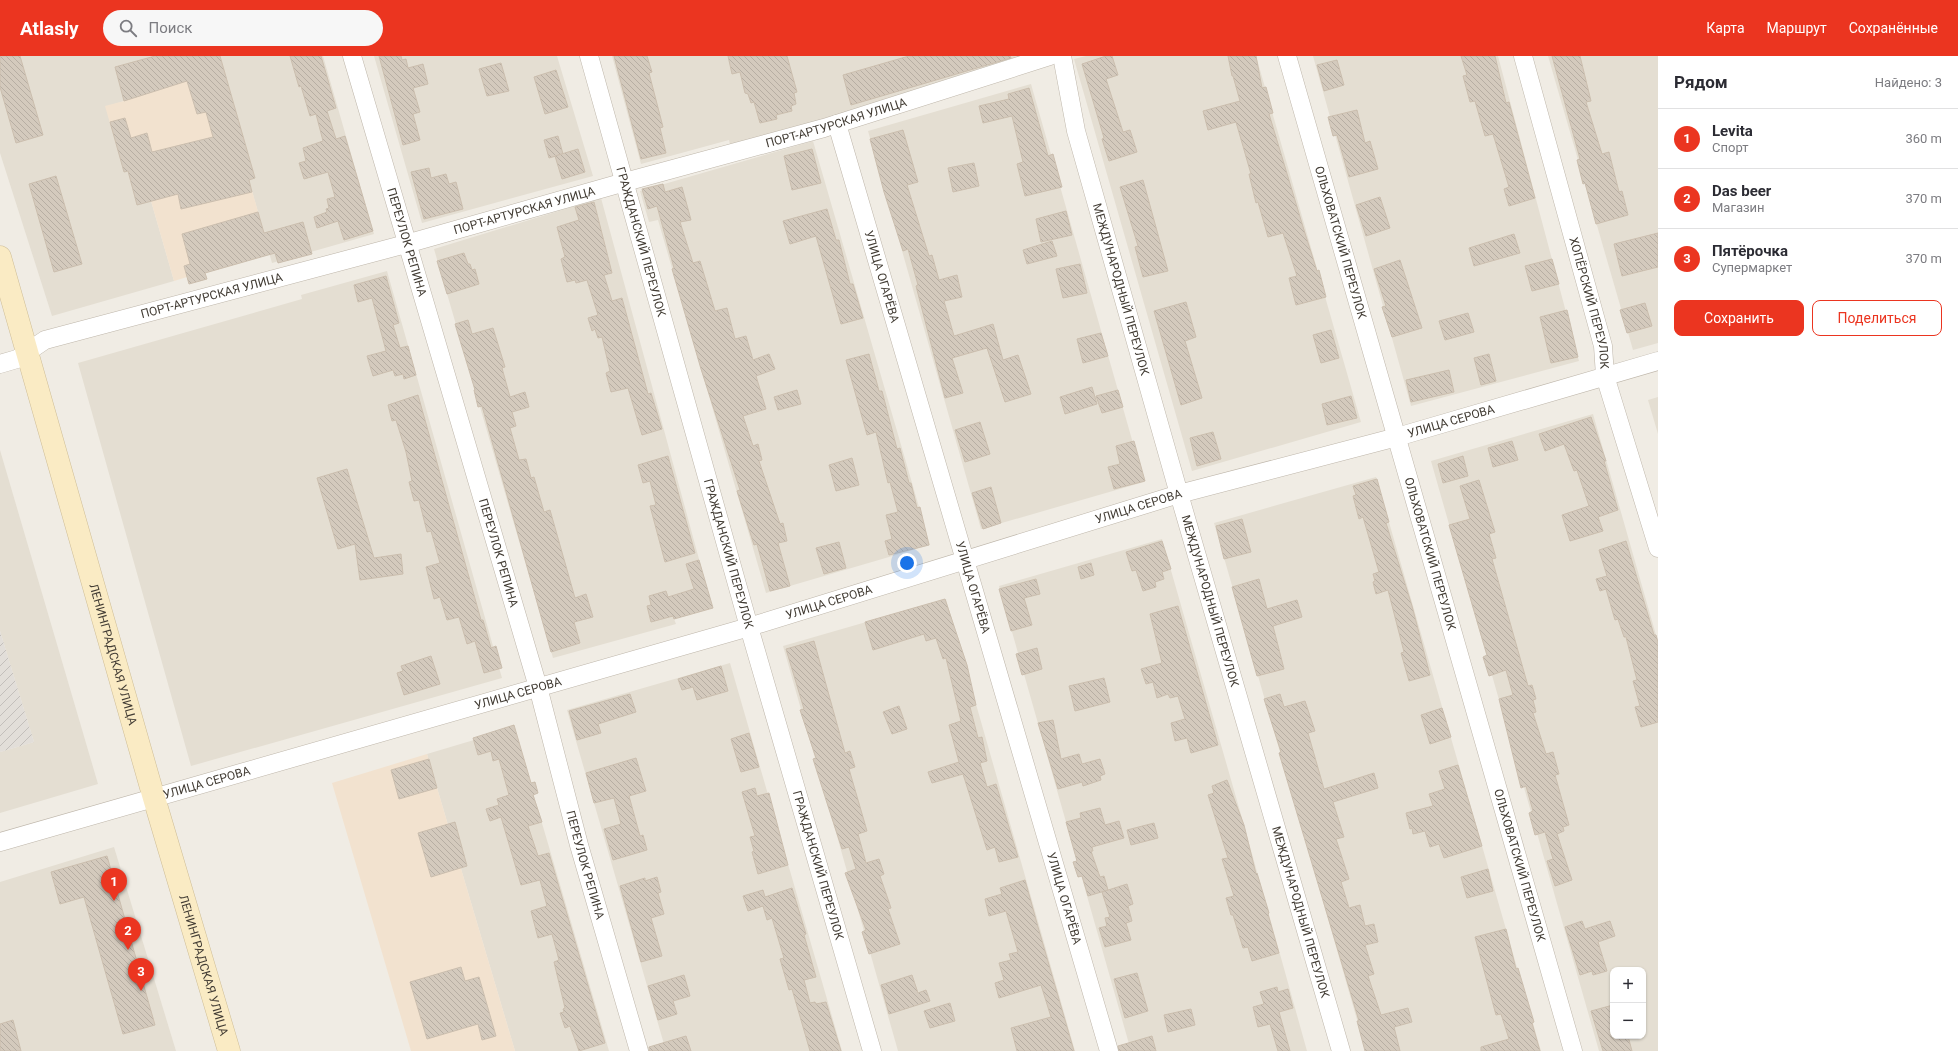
<!DOCTYPE html>
<html lang="ru">
<head>
<meta charset="utf-8">
<style>
	:root { --surface:#fff; --page:#f7f7f7; --text:#2b2b33; --muted:#7c7c81; --line:#e1e1e2; --accent:#eb3520 }
	body { margin:0; font-family:Roboto,sans-serif; background:var(--page); color:var(--text) }
	.controls { position:absolute; right:12px; bottom:12px; display:grid; overflow:hidden; border-radius:8px; box-shadow:0 1px 3px #0004 }
	.controls button { width:36px; height:36px; display:grid; place-items:center; padding:0; border:0; border-bottom:1px solid var(--line); background:var(--surface); color:var(--text); font:20px sans-serif }
	.you { position:absolute; left:907px; top:507px; width:14px; height:14px; margin:-10px; border:3px solid #fff; border-radius:50%; background:#1a73e8; box-shadow:0 0 0 6px #1a73e833 }
	.badge { display:grid; place-items:center; width:26px; height:26px; border-radius:50%; background:var(--accent); color:#fff; font-size:13px; font-weight:700 }
	.pin { position:absolute; translate:-50% -33px; filter:drop-shadow(0 1px 2px #0008) }
	.pin::after { content:''; position:absolute; top:21px; width:14px; height:12px; background:inherit; clip-path:polygon(0 0,100% 0,50% 100%) }
	.list { margin:0; padding:0; list-style:none }
	h2 { display:flex; justify-content:space-between; align-items:center; height:52px; margin:0; padding:0 16px; font-size:17px }
	h2 small { font-size:13px; font-weight:400; color:var(--muted) }
	.list li { display:grid; grid-template-columns:26px 1fr auto; gap:12px; align-items:center; box-sizing:border-box; height:60px; padding:0 16px; border-top:1px solid var(--line) }
	.list b { display:block; font-size:15px; white-space:nowrap }
	.list p { margin:0; font-size:13px; white-space:nowrap; color:var(--muted) }
	.list em { font-size:13px; font-style:normal; color:var(--muted) }
	.actions { display:flex; gap:8px; padding:12px 16px }
	.actions a { flex:1; padding:9px 0; border:1px solid var(--accent); border-radius:8px; text-align:center; font-size:14px; color:var(--accent) }
	.actions .main { background:var(--accent); color:#fff }
	.icon { flex:none; width:22px; height:22px; fill:none; stroke:currentColor; stroke-width:2; stroke-linecap:round; stroke-linejoin:round }
	.map { position:relative; flex:none; width:1658px; height:995px; overflow:hidden }
	header { display:flex; align-items:center; gap:24px; box-sizing:border-box; height:56px; padding:0 20px; background:var(--accent); color:#fff }
	header strong { font-size:19px }
	nav { display:flex; gap:22px; margin-inline-start:auto; font-size:14px }
	.search { width:280px; height:36px; background:var(--page); display:flex; align-items:center; gap:10px; box-sizing:border-box; padding:0 14px; border-radius:22px; color:var(--muted); font-size:15px }
	main { display:flex }
	aside { flex:1; background:var(--surface) }
	.map>svg:first-child { display:block }
</style>
</head>
<body>
<header>
<strong>Atlasly</strong>
<div class="search"><svg class="icon" aria-label="search" viewBox="0 0 24 24"><circle cx="10" cy="10" r="6"/><path d="M15 15l6 6"/></svg>Поиск</div>
<nav><a>Карта</a><a>Маршрут</a><a>Сохранённые</a></nav>
</header>
<main>
<div class="map">
<svg width="1658" height="995" viewBox="0 0 1658 995">
	<defs>
		<pattern id="industrial-furrows" width="10" height="10" patternUnits="userSpaceOnUse"><rect width="10" height="10" fill="#e2ded9"/><path d="M-1 1l2-2M0 10L10 0M9 11l2-2" fill="none" stroke="#c3bfbb"/></pattern>
		<pattern id="building-back-hatch" width="6" height="6" patternUnits="userSpaceOnUse"><rect width="6" height="6" fill="#d4cabd"/><path d="M-1 5l2 2M0 0l6 6M5-1l2 2" fill="none" stroke="#b7aea3"/></pattern>
	</defs>
	<rect width="100%" height="100%" fill="#f0ece4"/>
	<g fill="#e4ded2" fill-rule="evenodd">
		<polygon points="0,0 155,0 124,45 106,51 124,116 128,115 137,149 151,145 174,225 52,260 0,97"/>
		<polygon points="220,0 323,0 374,178 272,207 249,124 255,122"/>
		<polygon points="374,0 557,0 593,120 422,167"/>
		<polygon points="612,0 1042,0 731,93 729,84 641,108"/>
		<polygon points="1086,0 1256,0 1361,366 1192,415 1074,3"/>
		<polygon points="1313,0 1498,0 1579,305 1411,350"/>
		<polygon points="1548,0 1658,0 1658,287 1633,294"/>
		<polygon points="1031,28 1144,426 981,473 868,75"/>
		<polygon points="813,85 930,489 766,537 658,164 649,166 640,135"/>
		<polygon points="601,142 712,551 674,563 676,568 553,602 434,193"/>
		<polygon points="387,215 502,622 191,710 78,307 302,243 301,239"/>
		<polygon points="1658,341 1658,378 1648,344"/>
		<path d="M1593,358L1658,586V995H1599L1431,405ZM1613,914H1643V980H1613Z"/>
		<polygon points="0,394 98,728 0,757 0,696 34,686 0,575"/>
		<polygon points="1376,421 1541,995 1366,995 1214,467"/>
		<polygon points="1162,483 1244,769 1307,995 1131,995 999,530"/>
		<polygon points="946,543 1075,995 898,995 783,590"/>
		<polygon points="730,607 842,995 666,995 567,654"/>
		<polygon points="514,672 609,995 515,995 427,698"/>
		<polygon points="114,791 176,995 0,995 0,826"/>
	</g>
	<g fill="#f2e2cf">
		<polygon points="155,0 220,0 255,122 249,124 270,198 205,217 207,223 189,228 187,221 174,225 151,145 137,149 128,115 124,116 105,50 124,45 115,11"/>
		<polygon points="427,698 515,995 411,995 332,727"/>
	</g>
	<polygon fill="url(#industrial-furrows)" points="0,575 34,686 0,696"/>
	<g fill="url(#building-back-hatch)" stroke="#cbbeae">
		<polygon points="0,0 20,0 43,79 16,87 0,31"/>
		<polygon points="155,0 220,0 255,122 249,124 252,136 181,153 178,138 137,149 128,115 124,116 110,66 125,62 131,82 147,77 152,96 213,81 206,56 197,58 187,25 124,45 115,11"/>
		<polygon points="290,0 321,0 336,52 327,55 336,83 345,80 373,175 344,184 338,165 317,172 314,161 327,156 326,153 329,152 327,143 335,141 328,116 304,123 299,107 306,105 303,92 323,85 316,58 310,60 301,30 299,31"/>
		<polygon points="379,0 401,0 402,4 406,3 408,12 423,8 428,28 413,32 420,56 413,58 420,84 403,89"/>
		<polygon points="614,0 647,0 652,16 649,17 663,71 660,72 666,97 641,103"/>
		<polygon points="728,0 787,0 797,36 794,37 796,48 791,50 792,55 776,59 777,63 760,67 754,46 751,47 748,38 745,37 740,16 732,18"/>
		<polygon points="909,0 1010,0 1011,2 851,49 843,19"/>
		<polygon points="1106,0 1112,0 1118,19 1106,23 1123,76 1130,74 1137,96 1109,105 1102,83 1104,82 1082,8"/>
		<polygon points="1228,0 1256,0 1262,32 1266,31 1273,57 1269,58 1304,174 1317,215 1319,214 1326,241 1296,249 1289,222 1297,220 1283,177 1268,181 1258,146 1256,147 1249,118 1251,118 1236,66 1208,74 1203,55 1240,45 1233,20 1232,20"/>
		<polygon points="1461,0 1495,0 1506,47 1509,46 1535,142 1509,150 1504,133 1509,131 1493,78 1485,80 1475,45 1470,46 1463,20 1467,19"/>
		<polygon points="1552,0 1580,0 1591,45 1586,46 1602,98 1609,96 1619,136 1622,135 1628,159 1596,168 1585,127 1583,128 1577,104 1580,103"/>
		<polygon points="1337,4 1344,29 1324,35 1317,9"/>
		<polygon points="501,7 509,35 487,40 479,13"/>
		<polygon points="556,14 568,51 545,58 534,21"/>
		<polygon points="1029,32 1048,100 1053,98 1062,131 1025,140 1017,108 1023,106 1012,60 983,67 979,50 1009,43 1008,38"/>
		<polygon points="1357,54 1365,87 1370,85 1378,113 1349,121 1337,79 1333,80 1328,61"/>
		<polygon points="903,74 918,126 907,129 929,200 932,199 939,224 957,219 962,241 944,245 954,280 993,268 1003,304 1018,299 1031,338 1005,346 987,292 952,302 963,337 945,342 916,230 918,229 908,193 903,195 884,136 870,83"/>
		<polygon points="558,80 563,98 549,102 544,84"/>
		<polygon points="578,93 585,116 562,123 555,100"/>
		<polygon points="812,93 821,127 792,134 784,100"/>
		<polygon points="974,107 979,130 953,136 948,112"/>
		<polygon points="429,112 431,122 446,118 449,128 456,126 463,153 424,163 411,116"/>
		<polygon points="56,120 82,208 54,216 29,128"/>
		<polygon points="1143,124 1168,215 1143,221 1135,191 1138,190 1120,131"/>
		<polygon points="663,128 665,136 682,131 691,164 680,166 693,207 700,205 715,255 727,252 735,283 746,280 753,304 769,298 775,313 756,320 766,353 743,360 753,390 758,388 762,404 759,405 780,468 783,467 787,485 778,487 790,530 770,535 757,488 754,489 737,435 740,434 701,313 672,213 674,212 657,150 648,153 642,133"/>
		<polygon points="1380,141 1390,172 1366,180 1356,149"/>
		<polygon points="594,146 612,217 604,219 612,245 622,242 648,338 651,337 662,373 642,379 628,332 611,336 606,317 610,315 602,281 598,282 595,273 592,275 588,262 598,259 587,224 576,227 575,224 567,226 561,203 565,201 557,171 579,164 575,151"/>
		<polygon points="827,153 836,184 839,184 850,228 853,228 863,262 841,268 816,180 790,188 783,165"/>
		<polygon points="1066,155 1072,179 1041,186 1036,163"/>
		<polygon points="258,156 264,177 303,166 312,198 278,207 275,197 205,217 207,223 189,228 184,210 190,208 182,178"/>
		<polygon points="1658,177 1658,211 1622,220 1614,188"/>
		<polygon points="1514,178 1520,197 1474,210 1469,192"/>
		<polygon points="1052,185 1057,200 1027,208 1023,194"/>
		<polygon points="464,197 468,208 470,208 472,214 475,213 479,228 447,238 437,205"/>
		<polygon points="1552,203 1559,228 1532,235 1525,210"/>
		<polygon points="1400,204 1422,272 1392,281 1382,251 1386,250 1374,213"/>
		<polygon points="1080,208 1087,237 1063,242 1056,213"/>
		<polygon points="386,220 399,267 393,269 400,292 408,290 416,319 404,323 403,318 395,320 393,314 373,320 367,300 386,295 372,242 358,246 354,229"/>
		<polygon points="1186,246 1196,281 1185,285 1202,342 1181,349 1154,255"/>
		<polygon points="1645,247 1652,270 1627,277 1620,254"/>
		<polygon points="1567,254 1578,301 1551,307 1540,261"/>
		<polygon points="1468,257 1474,276 1445,284 1439,265"/>
		<polygon points="468,264 472,278 493,272 505,311 502,312 510,341 525,336 529,351 512,356 516,370 510,372 519,404 526,403 531,422 534,421 544,456 550,454 575,542 586,538 593,561 574,566 580,587 551,596 482,350 478,351 474,334 475,334 455,268"/>
		<polygon points="1331,274 1339,302 1321,307 1313,279"/>
		<polygon points="1101,277 1108,300 1083,307 1077,283"/>
		<polygon points="869,298 879,335 882,335 897,393 900,392 909,427 911,427 917,452 920,451 929,489 889,499 885,485 892,483 886,459 898,456 890,426 888,427 876,376 867,379 846,304"/>
		<polygon points="1489,298 1496,325 1481,329 1474,302"/>
		<polygon points="1449,314 1454,336 1411,346 1406,324"/>
		<polygon points="1092,331 1097,348 1065,358 1060,341"/>
		<polygon points="797,334 801,348 778,354 774,341"/>
		<polygon points="1118,334 1123,351 1102,357 1096,340"/>
		<polygon points="418,339 481,564 483,564 491,592 496,590 502,612 484,617 475,585 467,588 459,561 447,564 440,541 434,543 426,511 440,507 431,475 427,476 419,444 414,445 409,426 412,425 406,396 396,364 392,365 388,349"/>
		<polygon points="1351,340 1357,362 1327,369 1322,348"/>
		<polygon points="1591,361 1606,405 1604,405 1618,454 1598,461 1603,475 1570,485 1562,459 1589,450 1577,414 1574,415 1564,388 1545,395 1539,378"/>
		<polygon points="980,366 990,398 965,406 955,374"/>
		<polygon points="1213,376 1221,403 1197,410 1190,382"/>
		<polygon points="1134,385 1145,425 1114,433 1108,411 1120,408 1116,390"/>
		<polygon points="1512,385 1518,404 1493,411 1488,392"/>
		<polygon points="668,400 695,497 665,506 650,450 656,449 650,425 643,427 638,409"/>
		<polygon points="1463,400 1468,420 1443,427 1438,408"/>
		<polygon points="852,402 859,429 836,435 829,409"/>
		<polygon points="347,413 374,502 401,498 403,518 360,524 355,488 338,493 317,422"/>
		<polygon points="1377,423 1389,466 1386,467 1412,550 1430,619 1409,625 1401,597 1404,596 1388,534 1376,538 1373,526 1375,525 1373,518 1379,516 1363,461 1359,463 1353,440 1356,439 1353,430"/>
		<polygon points="1479,424 1495,476 1489,478 1496,502 1492,503 1528,630 1532,629 1536,643 1533,644 1536,656 1533,657 1546,698 1553,696 1559,718 1555,719 1569,769 1563,771 1564,775 1557,778 1572,824 1555,830 1547,805 1553,803 1545,776 1535,779 1529,757 1533,755 1526,730 1521,732 1499,643 1513,639 1506,614 1489,620 1483,601 1487,599 1481,579 1449,469 1470,463 1460,430"/>
		<polygon points="991,431 1001,467 983,473 972,437"/>
		<polygon points="1242,463 1251,496 1224,503 1216,470"/>
		<polygon points="1162,485 1171,513 1162,516 1164,523 1155,526 1156,531 1143,535 1136,514 1132,515 1126,496"/>
		<polygon points="1626,485 1654,579 1656,579 1658,586 1658,666 1641,671 1635,651 1640,650 1633,625 1637,624 1626,581 1624,581 1618,563 1615,564 1606,533 1600,535 1596,523 1607,520 1599,494"/>
		<polygon points="839,486 846,512 824,518 816,492"/>
		<polygon points="699,504 713,552 674,563 673,560 651,566 647,550 651,549 649,540 666,535 668,541 694,533 686,508"/>
		<polygon points="1091,507 1094,519 1081,523 1078,511"/>
		<polygon points="1036,523 1040,538 1024,542 1032,569 1011,575 999,533"/>
		<polygon points="1259,523 1267,553 1297,544 1302,561 1273,570 1284,613 1257,620 1232,531"/>
		<polygon points="945,543 967,609 976,649 970,651 978,682 982,681 987,705 980,707 987,731 996,728 1018,801 999,806 995,791 987,794 963,718 932,727 928,716 959,706 949,669 961,665 946,602 943,603 936,582 926,585 924,578 873,594 865,566"/>
		<polygon points="1178,550 1218,689 1191,697 1187,682 1175,685 1171,667 1185,663 1178,640 1170,642 1168,638 1157,642 1153,626 1146,628 1141,613 1162,607 1150,558"/>
		<polygon points="814,585 845,697 850,695 855,711 849,713 867,775 858,778 866,807 879,803 884,818 880,820 891,852 888,853 900,888 869,898 862,876 866,874 845,817 856,813 849,791 842,793 827,747 813,703 816,702 800,654 804,653 786,593"/>
		<polygon points="1037,592 1042,613 1022,619 1016,598"/>
		<polygon points="431,600 440,628 404,639 397,617 403,615 401,610"/>
		<polygon points="721,610 728,635 697,644 693,631 682,634 678,623"/>
		<polygon points="1104,622 1110,646 1075,655 1069,630"/>
		<polygon points="630,638 636,656 598,668 601,677 577,684 569,655"/>
		<polygon points="1280,638 1284,651 1305,645 1315,675 1308,677 1324,733 1374,717 1378,732 1333,746 1344,781 1336,783 1349,823 1341,826 1349,852 1360,849 1365,870 1374,868 1378,886 1365,889 1374,918 1368,920 1381,959 1408,952 1412,966 1394,971 1400,995 1365,995 1357,965 1359,965 1279,697 1281,696 1264,643"/>
		<polygon points="899,650 907,673 892,678 883,656"/>
		<polygon points="1442,652 1451,681 1430,688 1421,659"/>
		<polygon points="1053,664 1061,703 1079,698 1082,708 1100,703 1105,718 1100,720 1101,724 1083,730 1082,726 1058,733 1038,667"/>
		<polygon points="514,669 531,727 535,726 538,737 533,739 542,766 528,770 538,800 549,797 605,987 579,995 570,970 565,972 560,957 564,956 563,953 565,952 554,906 559,904 552,878 538,882 531,855 547,850 540,824 521,829 501,761 490,765 486,753 499,749 497,743 509,739 499,703 493,705 491,695 478,699 473,682"/>
		<polygon points="749,677 759,711 741,716 731,683"/>
		<polygon points="636,702 646,735 629,740 640,780 643,779 647,794 613,804 604,773 621,768 614,742 594,747 586,717"/>
		<polygon points="429,703 437,732 399,743 391,714"/>
		<polygon points="1458,709 1482,790 1444,802 1439,788 1430,791 1425,775 1413,778 1412,772 1410,773 1406,757 1433,750 1429,738 1445,733 1439,715"/>
		<polygon points="1227,724 1244,769 1256,818 1257,817 1269,857 1268,858 1279,897 1252,905 1248,891 1243,892 1233,859 1231,859 1226,842 1234,840 1222,803 1228,802 1208,739 1214,737 1212,730"/>
		<polygon points="755,732 757,740 769,737 788,809 758,818 752,796 754,795 750,781 755,780 742,736"/>
		<polygon points="1100,752 1105,769 1119,765 1124,782 1092,791 1093,795 1091,795 1100,821 1104,820 1108,834 1088,840 1082,820 1078,821 1073,806 1077,805 1066,766 1081,762 1080,757"/>
		<polygon points="455,766 467,810 431,821 418,777"/>
		<polygon points="1154,767 1158,782 1131,789 1127,774"/>
		<polygon points="107,800 155,969 123,978 84,841 60,848 51,816"/>
		<polygon points="1488,813 1493,835 1467,842 1461,821"/>
		<polygon points="657,821 661,836 658,837 664,858 651,862 662,900 641,906 620,830 645,822 645,825"/>
		<polygon points="1025,824 1038,871 1074,995 1017,995 1011,972 1051,961 1041,929 999,942 995,927 1004,924 999,907 1011,904 1009,898 1018,896 1006,855 989,860 985,843 1002,838 1000,832"/>
		<polygon points="1127,828 1133,848 1128,850 1132,865 1126,867 1131,884 1105,891 1099,872 1107,870 1105,862 1110,861 1102,836"/>
		<polygon points="792,832 806,878 804,879 816,921 804,924 810,947 815,946 816,948 826,946 841,995 810,995 792,933 789,934 780,903 784,902 772,862 767,864 763,850 748,855 743,840 763,834 765,841"/>
		<polygon points="1582,865 1585,873 1610,865 1615,880 1598,886 1607,915 1593,919 1592,915 1580,919 1565,871"/>
		<polygon points="1506,873 1516,913 1518,912 1534,966 1532,967 1540,995 1481,995 1481,991 1509,983 1501,958 1496,959 1475,881"/>
		<polygon points="461,911 465,925 479,921 496,980 482,984 478,968 427,983 410,926"/>
		<polygon points="1137,917 1148,955 1125,962 1114,923"/>
		<polygon points="684,919 690,940 673,945 677,958 658,964 648,930"/>
		<polygon points="912,919 918,937 926,934 930,945 889,958 881,929"/>
		<polygon points="1277,931 1278,936 1288,933 1293,952 1279,956 1290,995 1278,995 1270,968 1258,971 1253,951 1264,948 1260,936"/>
		<polygon points="950,947 955,965 930,972 924,955"/>
		<polygon points="1613,949 1613,980 1628,980 1632,995 1603,995 1591,955"/>
		<polygon points="1191,953 1195,969 1168,976 1164,959"/>
		<polygon points="13,964 21,995 0,995 0,968"/>
		<polygon points="686,980 691,995 649,995 649,991"/>
		<polygon points="1152,980 1156,995 1119,995 1118,990"/>
	</g>
	<g fill="none" stroke-linecap="round" stroke-linejoin="round">
		<g stroke="#beb6aa" stroke-width="19">
			<g id="minor">
				<path id="s1" d="M352,0L538,631L579,789L639,995"/>
				<path id="s2" d="M589,0L749,571L872,995"/>
				<path id="s3" d="M1062,0L1076,75L1179,438L1341,995"/>
				<path id="s4" d="M1287,0L1573,995"/>
				<path id="s5" d="M1523,0L1603,290L1605,320L1658,492"/>
				<path id="s6" d="M837,68L1109,995"/>
				<path id="s7" d="M0,308L17,303L45,284L406,188L625,126L824,72L1050,0"/>
				<path id="s8" d="M0,786L749,571L1179,438L1397,381L1658,305"/>
			</g>
		</g>
		<g stroke="#cebd96" stroke-width="23">
			<g id="secondary">
				<path id="s9" d="M0,201L154,742L229,995"/>
			</g>
		</g>
		<use href="#minor" stroke="#fff" stroke-width="18"/>
		<use href="#secondary" stroke="#faebc4" stroke-width="22"/>
	</g>
	<g text-anchor="middle" stroke-width="3" stroke-linejoin="round" paint-order="stroke">
		<g font-size="12" fill="#423c34" stroke="#fff">
			<text dy="4" stroke="none"><textPath href="#s7" startOffset="872">ПОРТ-АРТУРСКАЯ УЛИЦА</textPath></text>
			<text dy="4" stroke="none"><textPath href="#s7" startOffset="548">ПОРТ-АРТУРСКАЯ УЛИЦА</textPath></text>
			<text dy="4" stroke="none"><textPath href="#s1" startOffset="194">ПЕРЕУЛОК РЕПИНА</textPath></text>
			<text dy="4" stroke="none"><textPath href="#s2" startOffset="193">ГРАЖДАНСКИЙ ПЕРЕУЛОК</textPath></text>
			<text dy="4" stroke="none"><textPath href="#s4" startOffset="194">ОЛЬХОВАТСКИЙ ПЕРЕУЛОК</textPath></text>
			<text dy="4" stroke="none"><textPath href="#s6" startOffset="159">УЛИЦА ОГАРЁВА</textPath></text>
			<text dy="4" stroke="none"><textPath href="#s3" startOffset="241">МЕЖДУНАРОДНЫЙ ПЕРЕУЛОК</textPath></text>
			<text dy="4" stroke="none"><textPath href="#s7" startOffset="224">ПОРТ-АРТУРСКАЯ УЛИЦА</textPath></text>
			<text dy="4" stroke="none"><textPath href="#s5" startOffset="256">ХОПЁРСКИЙ ПЕРЕУЛОК</textPath></text>
			<text dy="4" stroke="none"><textPath href="#s8" startOffset="1511">УЛИЦА СЕРОВА</textPath></text>
			<text dy="4" stroke="none"><textPath href="#s8" startOffset="1187">УЛИЦА СЕРОВА</textPath></text>
			<text dy="4" stroke="none"><textPath href="#s1" startOffset="518">ПЕРЕУЛОК РЕПИНА</textPath></text>
			<text dy="4" stroke="none"><textPath href="#s2" startOffset="517">ГРАЖДАНСКИЙ ПЕРЕУЛОК</textPath></text>
			<text dy="4" stroke="none"><textPath href="#s4" startOffset="518">ОЛЬХОВАТСКИЙ ПЕРЕУЛОК</textPath></text>
			<text dy="4" stroke="none"><textPath href="#s6" startOffset="483">УЛИЦА ОГАРЁВА</textPath></text>
			<text dy="4" stroke="none"><textPath href="#s3" startOffset="565">МЕЖДУНАРОДНЫЙ ПЕРЕУЛОК</textPath></text>
			<text dy="4" stroke="none"><textPath href="#s8" startOffset="863">УЛИЦА СЕРОВА</textPath></text>
			<text dy="4" stroke="none"><textPath href="#s9" startOffset="413">ЛЕНИНГРАДСКАЯ УЛИЦА</textPath></text>
			<text dy="4" stroke="none"><textPath href="#s8" startOffset="539">УЛИЦА СЕРОВА</textPath></text>
			<text dy="4" stroke="none"><textPath href="#s8" startOffset="215">УЛИЦА СЕРОВА</textPath></text>
			<text dy="4" stroke="none"><textPath href="#s1" startOffset="842">ПЕРЕУЛОК РЕПИНА</textPath></text>
			<text dy="4" stroke="none"><textPath href="#s2" startOffset="841">ГРАЖДАНСКИЙ ПЕРЕУЛОК</textPath></text>
			<text dy="4" stroke="none"><textPath href="#s4" startOffset="842">ОЛЬХОВАТСКИЙ ПЕРЕУЛОК</textPath></text>
			<text dy="4" stroke="none"><textPath href="#s6" startOffset="807">УЛИЦА ОГАРЁВА</textPath></text>
			<text dy="4" stroke="none"><textPath href="#s3" startOffset="889">МЕЖДУНАРОДНЫЙ ПЕРЕУЛОК</textPath></text>
			<text dy="4" stroke="none"><textPath href="#s9" startOffset="737">ЛЕНИНГРАДСКАЯ УЛИЦА</textPath></text>
		</g>
	</g>
</svg>
<div class="controls">
<button>+</button>
<button>−</button>
</div>
<div class="you"></div>
<div class="pin badge" style="left:114px;top:845px">1</div>
<div class="pin badge" style="left:128px;top:894px">2</div>
<div class="pin badge" style="left:141px;top:935px">3</div>
</div>
<aside>
<h2>Рядом<small>Найдено: 3</small></h2>
<ul class="list">
<li><span class="badge">1</span><div><b>Levita</b><p>Спорт</p></div><em>360 m</em></li>
<li><span class="badge">2</span><div><b>Das beer</b><p>Магазин</p></div><em>370 m</em></li>
<li><span class="badge">3</span><div><b>Пятёрочка</b><p>Супермаркет</p></div><em>370 m</em></li>
</ul>
<div class="actions"><a class="main">Сохранить</a><a>Поделиться</a></div>
</aside>
</main>
</body>
</html>
